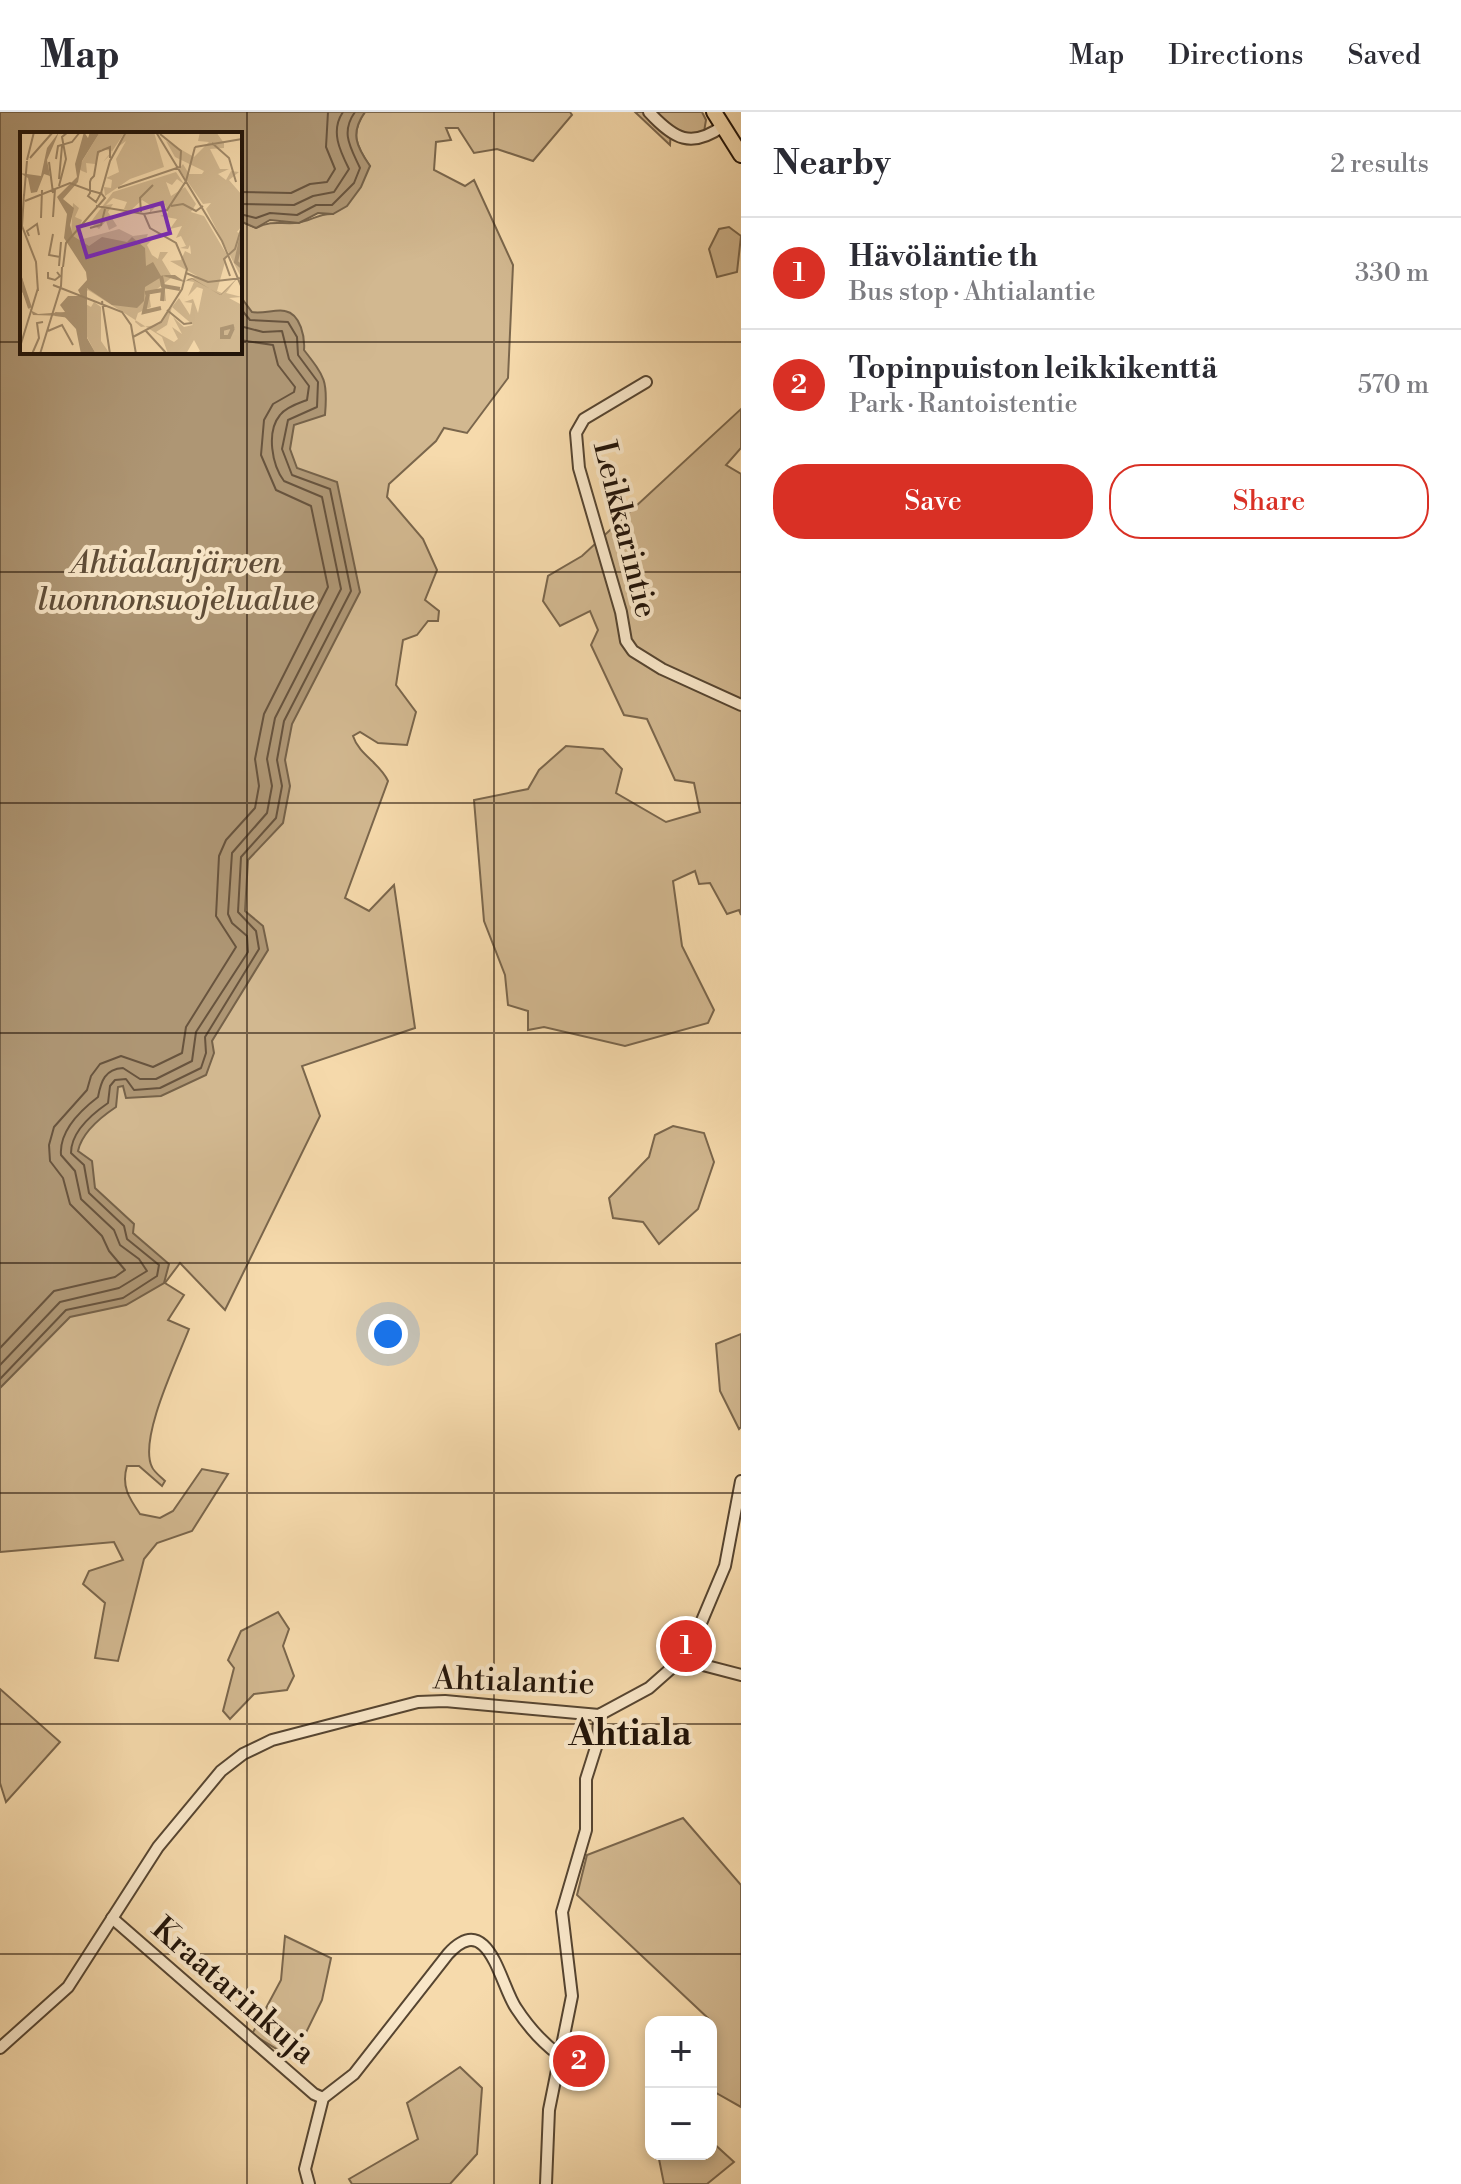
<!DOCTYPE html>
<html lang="en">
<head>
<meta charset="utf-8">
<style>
	:root { --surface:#fff; --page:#f2f2f3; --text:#2b2b33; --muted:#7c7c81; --line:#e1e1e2; --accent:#d93025 }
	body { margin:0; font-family:"Libre Bodoni",serif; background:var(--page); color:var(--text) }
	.controls { position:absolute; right:24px; bottom:24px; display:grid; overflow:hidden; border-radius:16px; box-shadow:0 4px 12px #0003 }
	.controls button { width:72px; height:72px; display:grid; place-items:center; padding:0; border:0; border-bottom:2px solid var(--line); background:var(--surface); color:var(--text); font:40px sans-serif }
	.you { position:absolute; left:388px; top:1222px; width:28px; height:28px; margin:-20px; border:6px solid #fff; border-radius:50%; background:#1a73e8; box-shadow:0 0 0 12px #1a73e833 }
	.badge { display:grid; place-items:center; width:52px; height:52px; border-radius:50%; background:var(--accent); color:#fff; font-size:26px; font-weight:700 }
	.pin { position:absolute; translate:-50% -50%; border:4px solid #fff; box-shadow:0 2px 8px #0006 }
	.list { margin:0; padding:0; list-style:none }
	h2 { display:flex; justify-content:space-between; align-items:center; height:104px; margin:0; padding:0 32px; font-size:34px }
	h2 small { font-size:26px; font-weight:400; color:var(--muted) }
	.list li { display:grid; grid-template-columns:52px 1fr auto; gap:24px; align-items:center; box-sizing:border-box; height:112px; padding:0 32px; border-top:2px solid var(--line) }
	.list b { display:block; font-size:30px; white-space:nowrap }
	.list p { margin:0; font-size:26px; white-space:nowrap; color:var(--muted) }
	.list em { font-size:26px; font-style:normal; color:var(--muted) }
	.actions { display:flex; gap:16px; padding:24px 32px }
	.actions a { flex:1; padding:18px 0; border:2px solid var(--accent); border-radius:32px; text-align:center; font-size:28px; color:var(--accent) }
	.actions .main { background:var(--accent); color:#fff }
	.map { position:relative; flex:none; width:741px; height:2072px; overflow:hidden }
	header { display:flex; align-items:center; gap:48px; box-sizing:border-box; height:112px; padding:0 40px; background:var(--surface); border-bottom:2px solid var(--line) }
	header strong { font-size:38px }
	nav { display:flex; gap:44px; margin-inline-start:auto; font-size:28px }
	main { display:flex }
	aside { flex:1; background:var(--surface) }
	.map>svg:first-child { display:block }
</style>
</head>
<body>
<header>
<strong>Map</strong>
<nav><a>Map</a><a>Directions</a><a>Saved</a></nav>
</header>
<main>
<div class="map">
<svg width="741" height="2072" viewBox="0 0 741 2072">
	<rect width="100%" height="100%" fill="#f6daac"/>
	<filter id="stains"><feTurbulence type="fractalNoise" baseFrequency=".0025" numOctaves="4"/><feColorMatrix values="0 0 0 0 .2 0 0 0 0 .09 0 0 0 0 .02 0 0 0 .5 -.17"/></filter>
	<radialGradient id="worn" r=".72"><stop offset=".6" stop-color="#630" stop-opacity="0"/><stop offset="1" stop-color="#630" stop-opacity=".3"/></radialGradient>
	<g fill="#d2b890" stroke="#7a664c" stroke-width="2">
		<path d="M365,0H570L572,3L533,49L497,37L474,41L458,16H446L451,28L436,30L434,58L465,74L474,68L513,153L508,266L467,321L444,316L436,329L389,372L387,385L423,427L437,458L425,488L439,499L438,509H428L417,523L403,528L396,573L416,600L407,633L378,631L360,620L353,624C359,643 380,651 388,669L345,786L369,799L394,773L415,916L302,954L320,1004L225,1198L180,1151L165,1171L184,1183L168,1208L189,1217C178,1246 138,1327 152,1355C154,1360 161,1365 165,1369L162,1374L139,1354H127C121,1374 129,1386 140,1402L160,1406L173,1399L202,1357L228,1362L192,1419L157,1431L144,1447L118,1549L95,1546L105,1491L83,1472L89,1459L123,1448L114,1430L0,1440V79L22,240H240V109L256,116C272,108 279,112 295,111C310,110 318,101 333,102L370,54C356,34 350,21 365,0Z"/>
		<polygon points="635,0 702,0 706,8 704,20 690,24 671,17 670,33"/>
		<polygon points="729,115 741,124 737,160 717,165 709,137 719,117"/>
		<polygon points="741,297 741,336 726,353 741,362 741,803 739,798 727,802 710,771 699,772 695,759 673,769 682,834 714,898 708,911 625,934 544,915 528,918 528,899 508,893 505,863 484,809 474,688 528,677 539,658 566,634 603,637 622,657 616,681 666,710 700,700 694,671 675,668 647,607 624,603 591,533 598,518 590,499 560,514 543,489 548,464 582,444"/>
		<polygon points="673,1014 704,1021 714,1050 698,1097 659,1132 643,1110 613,1106 609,1086 649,1045 655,1023"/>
		<polygon points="741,1222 741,1315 739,1317 720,1279 716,1232"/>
		<polygon points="278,1500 289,1517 283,1534 294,1564 287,1578 254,1582 230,1607 223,1599 234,1556 228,1548 241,1519"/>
		<polygon points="0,1577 60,1630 6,1690 0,1671"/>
		<polygon points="683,1706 741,1773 741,1995 711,1978 711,1909 577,1783 587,1743"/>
		<polygon points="285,1824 331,1846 322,1888 293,1947 252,1922 281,1868"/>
		<polygon points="568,1926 599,1933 590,1971 560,1964"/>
		<polygon points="460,1955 482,1976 477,2042 450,2072 352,2072 349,2067 418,2027 407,1991"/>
		<polygon points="711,2029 734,2050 707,2072 664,2072 658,2042 711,2042"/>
	</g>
	<path fill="#ae9674" stroke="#766249" stroke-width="2" d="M0,0H365C350,21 356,34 370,54L361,75L347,94L333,102L318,101L299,111L270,108L256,116L240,109V22H22V240H240V184L252,200C263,202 276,197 285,199C301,202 305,226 304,238C325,265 328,269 325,303L294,313L290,337L297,356L337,370L360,480L292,612L285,648L290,674L283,711L248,748L245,799L263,814L268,838L212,929L214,941L206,963L161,984L126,986L123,974L118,975L116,995C101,1005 82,1020 78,1039L92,1049L95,1076L134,1112L133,1121L169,1152L164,1171L126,1193L70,1205L0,1276Z"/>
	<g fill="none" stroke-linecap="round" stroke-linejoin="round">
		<g stroke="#68543e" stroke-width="2">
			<polyline points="240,80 291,81 310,72 327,70 335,57 326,35 328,0"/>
			<path d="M240,92L294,93L313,84L334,80L349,57C340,39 330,19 343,0"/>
			<path d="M240,102L256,106L270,101L297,103L316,93H332L354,71L360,56C351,36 340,21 355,0"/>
			<polyline points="0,1236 54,1179 115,1165 125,1158 109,1139 102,1124 70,1092 63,1066 50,1049 49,1033 54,1015 87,978 91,964 100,952 121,944 153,955 182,941 186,915 236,835 216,804 219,744 226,728 255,696 259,674 255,647 264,602 328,475 311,394 276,378 261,343 264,308 273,292 294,280 295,275 278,253 273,233 240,228"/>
			<path d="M0,1253L60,1190L119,1176L147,1159L139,1147L120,1133L114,1118L81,1087L75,1059L61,1043C59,1019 81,998 98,985C101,969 105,957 123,956L140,967H156L192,949L196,920L248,840L247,824L232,811L228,802L232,741L267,701L272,674L267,647L275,606L341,477L322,385L284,369C272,353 266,320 280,303C286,295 299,291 307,288L309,274L289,247L282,219L263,220L240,214"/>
			<path d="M0,1267L66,1198L123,1186L157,1164L159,1153L127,1127L124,1114L89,1081L84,1053L71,1041C71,1020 92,1002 108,991L110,974L115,968L126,967L134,978L160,976L201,956L206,941L205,925L259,837L256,819L238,800L241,745L276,706L282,674L277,648L284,609L351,479L330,377L292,363L282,337L288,308L317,295L318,270L298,243L297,225L288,210L250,208L240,196"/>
		</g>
		<g stroke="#564531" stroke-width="14">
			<g id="minor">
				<path d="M649,0C674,27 691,37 723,14"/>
				<polyline points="646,270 584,307 576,321 579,356 621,500 626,529 633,539 662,557 741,593"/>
				<polyline points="675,1553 699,1552 741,1563"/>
				<polyline points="112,1806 314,1982 323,1986"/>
				<polyline points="0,1936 68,1875 158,1735 221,1659 243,1642 272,1628 418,1590 445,1589 599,1603 649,1576 675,1553 693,1530 725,1454 741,1369"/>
				<path d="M309,2072L305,2057L323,1986L354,1962L448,1842C489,1797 500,1873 516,1896C527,1913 543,1931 559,1943"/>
				<polyline points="546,2072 549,1998 572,1884 562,1800 586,1718 586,1667 598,1629 599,1603"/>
			</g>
		</g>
		<g stroke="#211308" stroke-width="18">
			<polyline id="major" points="714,0 741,43"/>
		</g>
		<use href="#minor" stroke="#f9e7c9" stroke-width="10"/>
		<use href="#major" stroke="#f6daac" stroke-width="14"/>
	</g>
	<path fill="none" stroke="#211308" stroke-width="2" stroke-opacity="0.55" d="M247,0V2072M494,0V2072M0,230H22M240,230H741M0,460H741M0,691H741M0,921H741M0,1151H741M0,1381H741M0,1612H741M0,1842H741"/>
	<g text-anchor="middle" stroke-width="8" stroke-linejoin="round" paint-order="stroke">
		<g font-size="32" fill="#211308" stroke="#f9e7c9">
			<text transform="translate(626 417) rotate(76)" y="11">Leikkarintie</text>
			<text transform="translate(514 1568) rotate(2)" y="11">Ahtialantie</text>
			<text transform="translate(234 1878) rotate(41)" y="11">Kraatarinkuja</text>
		</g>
		<g font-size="32" font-style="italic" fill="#5f4d38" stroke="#f9e7c9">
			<text x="176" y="461">Ahtialanjärven<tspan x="176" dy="37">luonnonsuojelualue</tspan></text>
		</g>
		<g font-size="36" font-weight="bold" fill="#211308" stroke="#f9e7c9">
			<text x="630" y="1633">Ahtiala</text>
		</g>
	</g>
	<g transform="translate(20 20)">
		<rect width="222" height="222" fill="#f6daac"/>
		<path d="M80,0H105L89,24L83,30L92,19L81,17L75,32L66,31L67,41L62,39L58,36ZM107,0H134L144,35L110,47L85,64L84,55L91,56L92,48L86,46L99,40L96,27L106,9L98,15ZM180,0H196L204,11V16L190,17L200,37H209L198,42L206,48L211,39L219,40L209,48L222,63V94L217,100L222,102L220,143L186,77L191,71L183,72L159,37L163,32L169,42H182L184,39L155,25L146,9L174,25L189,10L178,9ZM156,40L164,52L157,47L152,53L146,50L151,64L165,55L176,72L171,80L184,84L207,123L197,159L202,161L217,146L206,161L222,165L209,166L222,173L220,222H175L180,219L174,208L166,222H148L142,205L68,158L64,163L69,153L72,156L69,115L51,104L53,71L59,76L55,85L62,88L58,101L63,107L99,97L113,104L128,102L125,109L135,105L127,113L132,123L138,127L140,120H148L142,128L151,143L166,149L177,144L150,129L161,128L165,119L171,122L170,113L168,117L160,116L166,114L161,104L156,106L162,94L150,97L157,87L140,84L148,81L145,73L140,75L139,70L130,81V73L122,68L110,79L104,77L107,70L93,66L86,73L93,72L88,80L97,94L89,98L86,89L79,97L70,91L93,60ZM151,146L174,150L168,164L177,155L183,157L178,181L173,167L164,170L172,171L170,183L159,166L138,193L121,195L115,190L118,181L131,175L129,162L143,159L142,169H146L145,159L137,157ZM152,175L173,193L164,195L153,185L162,202L152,195L158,207L154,210L136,200L147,193ZM74,170L81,175V209L90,222H76L67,205L64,171L71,175Z" fill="#d2b890" fill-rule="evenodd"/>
		<path d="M39,0L27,28L30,44L24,42L17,60L11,61L8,46L0,41L21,44L27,16ZM64,0L68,6L70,0H80L62,29L58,50L43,67L54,76L50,93L53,104L69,114L82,105L107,110L112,105L125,116L126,134L133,130L141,144L146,143H155L165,150L168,147L172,146L200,163L222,142L201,163L172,147L164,150L143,144L125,155L124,169L117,176L92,173L67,156V206L76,222H61L56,197L44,184L13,183L0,155V137L10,178L18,182L45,180L40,173L48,164H61L58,158L67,148L66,140L44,106L47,82L37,65L57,45L55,32Z" fill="#ae9674"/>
		<path fill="none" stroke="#ae9674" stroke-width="4" d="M222,103L216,130L222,135M141,144L143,154L160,157M0,146L10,176M125,161L143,158L142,169M128,162L124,180L141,176M35,182L58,185L68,222M213,196L209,205H202V197L214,194"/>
		<path fill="none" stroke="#a18a6a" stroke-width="2" d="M136,0L202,109L222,156M0,7V35M192,11L209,26L216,50M175,15L222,7M10,26L33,0M36,27L38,14L52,10L60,0M7,28L14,0M29,30L33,61M39,47L42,14M39,54L46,27L42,5L48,0M98,56L160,35L161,19L140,2M4,62L2,94L16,130L18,159M4,64L7,29M5,69L50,51L69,58L70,59H72L79,61H81L76,70L68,64L70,61V50L71,47L74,44L78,20L90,15V26M76,74L124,82L147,78L166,49L175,15M151,74L163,72L176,79L183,74M121,80L120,66L133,53M33,85L35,57M21,86L22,58M70,96L81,93L85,77M33,102L29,123L40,125M9,104L7,99L17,92L19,103M39,134L41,110M43,135L46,111L85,66L81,61L90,29L106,0M28,140V146L35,148L40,144L37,140M166,141L188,150L222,146M210,144L204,127L215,117L222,94M33,153L102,180L111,193L116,222M82,169L90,222M147,178L164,192L172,191M28,199L42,193L53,213M126,199L147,222M113,205L141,190L162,157L167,137L156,111L130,96L124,82M0,215L18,156M12,222L19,206L17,191L23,190M20,222L41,154L42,135"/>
		<path fill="#7b2cbf" fill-opacity="0.15" stroke="#7b2cbf" stroke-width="4" d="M142,71L150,101L67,125L58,95Z"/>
		<rect width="222" height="222" fill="none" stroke="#211308" stroke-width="4"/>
	</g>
	<rect width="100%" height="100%" filter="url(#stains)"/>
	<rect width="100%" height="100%" fill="url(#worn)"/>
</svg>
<div class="controls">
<button>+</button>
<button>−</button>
</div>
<div class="you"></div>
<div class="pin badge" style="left:686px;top:1534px">1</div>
<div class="pin badge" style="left:579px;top:1949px">2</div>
</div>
<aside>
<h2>Nearby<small>2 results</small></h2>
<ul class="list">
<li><span class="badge">1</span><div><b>Hävöläntie th</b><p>Bus stop · Ahtialantie</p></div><em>330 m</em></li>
<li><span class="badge">2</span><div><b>Topinpuiston leikkikenttä</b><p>Park · Rantoistentie</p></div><em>570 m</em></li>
</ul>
<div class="actions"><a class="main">Save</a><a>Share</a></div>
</aside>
</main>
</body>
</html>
